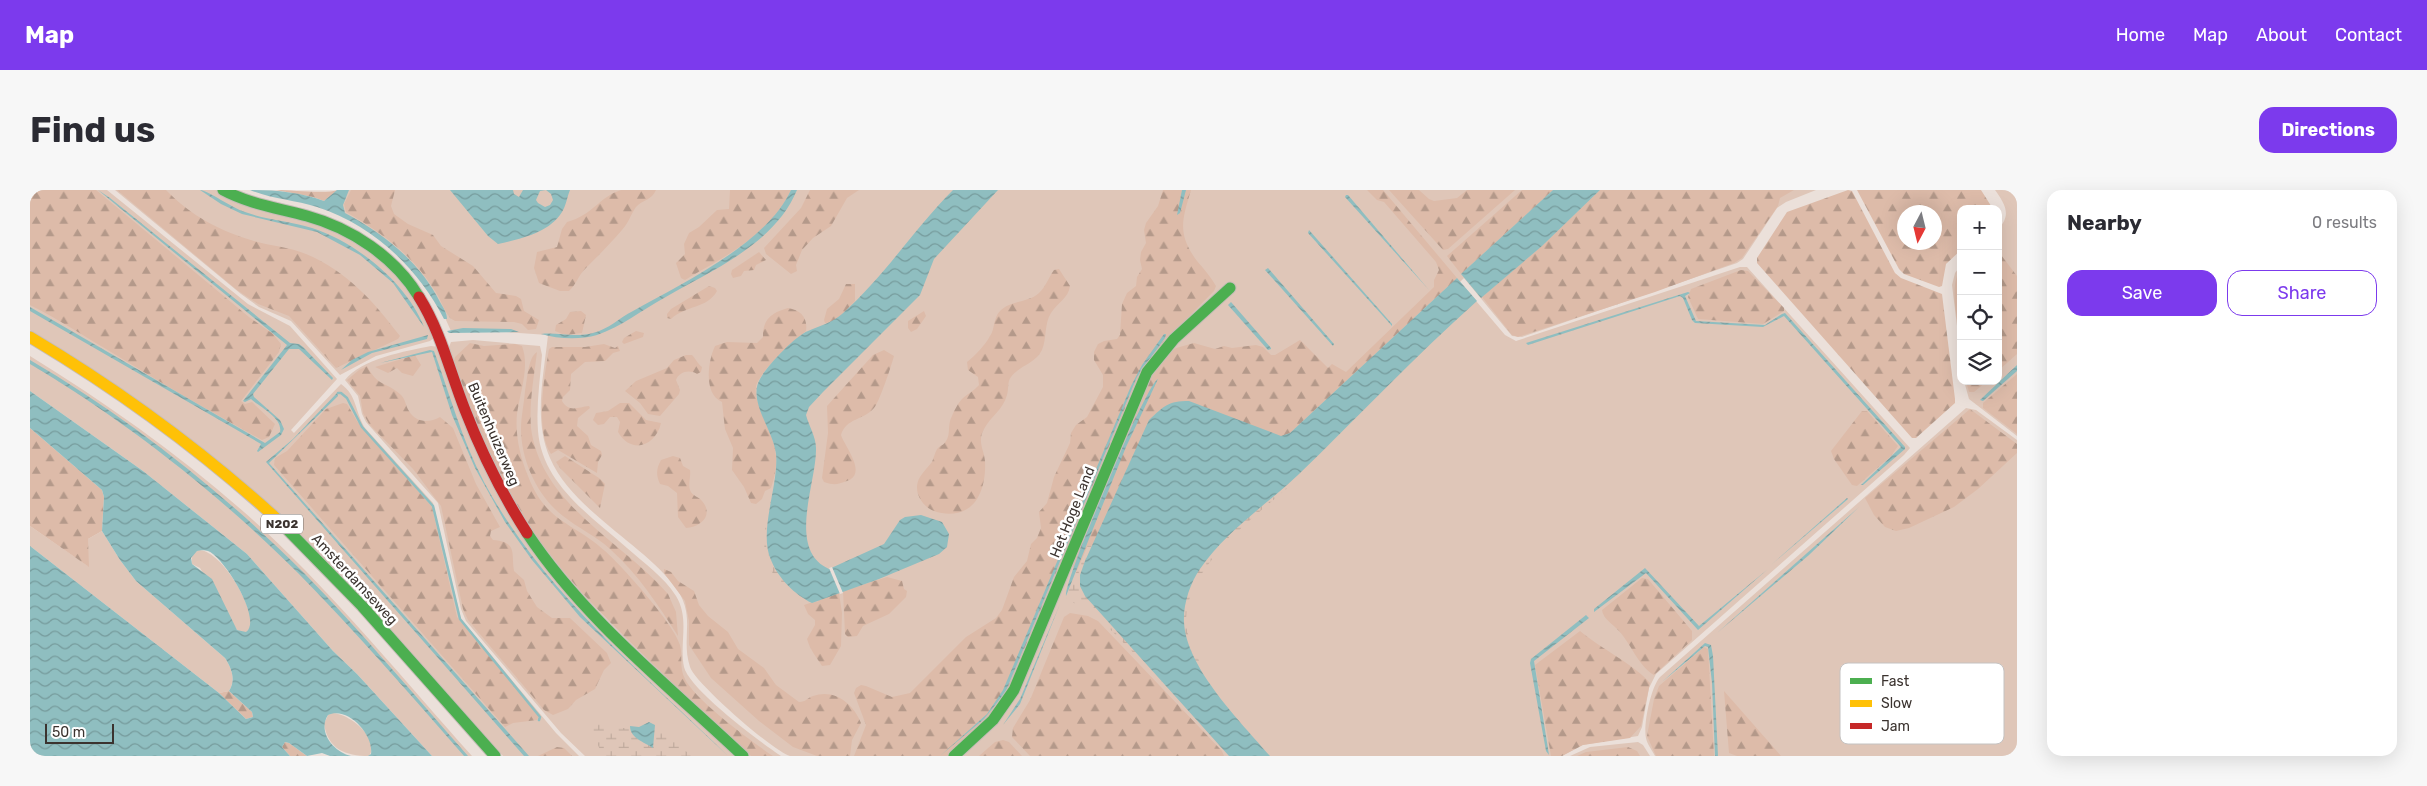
<!DOCTYPE html>
<html lang="en">
<head>
<meta charset="utf-8">
<style>
	:root { --surface:#fff; --page:#f7f7f7; --text:#2b2b33; --muted:#7c7c81; --line:#e1e1e2; --accent:#7c3aed }
	body { margin:0; font-family:Rubik,sans-serif; background:var(--page); color:var(--text) }
	.controls { position:absolute; right:15px; top:15px; display:grid; overflow:hidden; border-radius:10px; box-shadow:0 5px 20px #0002 }
	.controls button { width:45px; height:45px; display:grid; place-items:center; padding:0; border:0; border-bottom:1px solid var(--line); background:var(--surface); color:var(--text); font:25px sans-serif }
	.compass { position:absolute; left:1867px; top:15px; width:45px; height:45px; border-radius:50%; background:var(--surface); box-shadow:0 5px 20px #0002; rotate:187deg }
	.scale { position:absolute; left:15px; bottom:12px; width:69px; box-sizing:border-box; padding-left:5px; border:2px solid #3b332f; border-top:0; font-size:14px; line-height:18px; white-space:nowrap; color:#3b332f; -webkit-text-stroke:4px #fff; paint-order:stroke }
	.list { margin:0; padding:0; list-style:none }
	h2 { display:flex; justify-content:space-between; align-items:center; height:65px; margin:0; padding:0 20px; font-size:21px }
	h2 small { font-size:16px; font-weight:400; color:var(--muted) }
	.actions { display:flex; gap:10px; padding:15px 20px }
	.actions a { flex:1; padding:11px 0; border:1px solid var(--accent); border-radius:15px; text-align:center; font-size:18px; color:var(--accent) }
	.actions .main { background:var(--accent); color:#fff }
	.icon { flex:none; width:28px; height:28px; fill:none; stroke:currentColor; stroke-width:2; stroke-linecap:round; stroke-linejoin:round }
	.map { position:relative; flex:none; width:1987px; height:566px; overflow:hidden; border-radius:15px }
	header { display:flex; align-items:center; gap:30px; box-sizing:border-box; height:70px; padding:0 25px; background:var(--accent); color:#fff }
	header strong { font-size:24px }
	nav { display:flex; gap:28px; margin-inline-start:auto; font-size:18px }
	.intro { display:flex; align-items:center; justify-content:space-between; box-sizing:border-box; height:120px; padding:0 30px }
	h1 { margin:0; font-size:35px }
	.button { padding:12px 22px; border-radius:15px; background:var(--accent); color:#fff; font-size:18px; font-weight:700 }
	main { display:flex; gap:30px; padding:0 30px }
	aside { flex:1; background:var(--surface); border-radius:15px; box-shadow:0 5px 20px #0002 }
	.map>svg:first-child { display:block }
</style>
</head>
<body>
<header>
<strong>Map</strong>
<nav><a>Home</a><a>Map</a><a>About</a><a>Contact</a></nav>
</header>
<div class="intro"><h1>Find us</h1><a class="button">Directions</a></div>
<main>
<div class="map">
<svg width="1987" height="566" viewBox="0 0 1987 566">
	<defs>
		<pattern id="forest-firs" width="22" height="20" patternUnits="userSpaceOnUse" patternTransform="scale(1.25)"><rect width="22" height="20" fill="#ddbba9"/><path d="M5 1l3.5 6h-7zM16 11l3.5 6h-7z" fill="#b4998a"/></pattern>
		<pattern id="wetland-marsh" width="20" height="14" patternUnits="userSpaceOnUse" patternTransform="scale(1.25)"><rect width="20" height="14" fill="#dfc6b8"/><path d="M1 5h8M5 5V1M11 12h8M15 12V8" fill="none" stroke="#c0ab9e"/></pattern>
		<pattern id="water-waves" width="16" height="10" patternUnits="userSpaceOnUse" patternTransform="scale(1.25)"><rect width="16" height="10" fill="#8fbec0"/><path d="M0 5q4-4 8 0t8 0" fill="none" stroke="#769b9c"/></pattern>
	</defs>
	<rect width="100%" height="100%" fill="#ebe0da"/>
	<g fill="#dfc6b8">
		<path d="M0,0H77L218,114L260,136L307,189L261,240L264,243L311,194C327,205 325,222 335,238L403,313L431,429L526,543L549,566H473L278,352L41,165L0,140Z"/>
		<polygon points="85,0 186,0 194,5 299,38 346,65 382,102 405,147 400,151 346,166 310,185 261,131 229,117 211,104"/>
		<path d="M313,0H1786L1756,12L1747,18L1713,69L1707,73L1492,147L1482,146L1434,88L1430,92L1475,145L1486,151L1710,77H1717L1880,258L1874,265L1626,484L1619,498L1612,537L1608,546L1552,555L1532,566H931L964,536L983,509L1115,194L1136,164L1181,120L1176,114L1129,159L1111,187L989,482C971,520 950,539 919,566C880,566 841,566 802,566C790,566 772,566 760,566C744,562 664,492 660,477C650,446 668,425 643,394C608,351 542,319 520,268C503,230 514,184 518,145L448,140L421,141C397,84 362,54 310,23L308,14Z"/>
		<path d="M1965,0H1987V246L1939,209L1934,191H1968V39C1982,25 1975,14 1965,0Z"/>
		<polygon points="1931,75 1931,169 1922,95 1925,83"/>
		<path d="M443,150L510,156L512,165C510,190 506,216 508,241C512,294 561,326 597,358C614,373 634,387 646,406C660,429 649,453 654,477C659,499 730,552 751,566H718L540,393L462,276L419,157L421,152Z"/>
		<path d="M401,156L409,157L494,346L708,566H555L531,543L436,431L431,419L408,313L336,232L332,224L328,206L315,190C331,169 376,161 401,156Z"/>
		<path d="M0,166C83,217 162,274 234,340C309,410 374,490 442,566H402L327,484L303,461L217,364L113,281L0,201Z"/>
		<path d="M1936,218L1946,220L1987,250V566H1625C1622,560 1617,554 1616,548C1613,534 1621,497 1630,487Z"/>
		<path d="M0,336L58,376V349L72,341L90,370L106,391L195,468C202,479 206,490 199,501L189,503L0,356Z"/>
		<path d="M170,360C193,363 221,413 222,435L216,443L207,440L170,378L162,374C161,367 163,361 170,360Z"/>
		<path d="M302,523C319,523 351,549 339,566C315,566 298,559 294,534L298,525Z"/>
		<polygon points="1608,552 1613,555 1620,566 1540,566 1560,557"/>
	</g>
	<g fill="url(#forest-firs)" fill-rule="evenodd">
		<path d="M0,0H66L219,127L243,144L251,154L249,162L211,211L215,214L222,212L245,234L239,247L232,250C183,223 134,195 86,165C57,148 30,130 0,115Z"/>
		<path d="M87,0H136C161,26 190,41 224,51C241,56 260,57 276,64C317,81 344,112 370,146L368,149L306,178L259,126L228,114L207,100Z"/>
		<path d="M246,0C263,0 295,4 309,0L294,11L283,7Z"/>
		<path d="M321,0H365L361,16L364,24L378,34L403,45L411,56L443,76L466,103L486,106L491,109L494,121L509,130L506,139L498,140L492,134L484,132L425,131L420,128C413,119 410,107 403,98C382,64 349,41 316,22L314,14Z"/>
		<path d="M591,0H626C622,10 612,10 606,17C601,24 598,34 592,40C580,54 567,67 555,79C548,86 546,95 539,101H530L509,93L504,78L507,62L527,57L532,39L537,32C563,25 569,7 591,0Z"/>
		<path d="M700,0H761C742,43 699,64 660,87L655,90L651,88L646,73L655,64L654,54L659,43L669,37L687,20L699,19Z"/>
		<polygon points="780,0 829,0 817,8 801,36 783,48 772,60 766,75 767,81 761,84 736,64 734,58 771,18"/>
		<path d="M1133,0H1161C1152,30 1147,44 1167,71C1174,79 1181,87 1186,96L1184,101L1137,149L1119,169L1110,185L977,501L960,526L917,566H824L836,535L824,503L826,498L831,495L836,496L862,507L880,503L936,447L966,428L972,420L984,387L997,371L1001,354L1007,348L1011,338L1009,322L1017,313L1024,287L1040,253L1041,243L1046,235L1057,227L1073,197V185L1064,170V162L1068,154L1074,151L1087,149L1090,145L1092,114L1097,103L1106,96L1107,87L1112,79L1110,70L1111,62L1116,53L1114,40L1116,33L1128,16Z"/>
		<polygon points="1337,0 1353,0 1427,88 1260,243 1078,323 1050,385 1041,375 1119,189 1140,162 1146,158 1164,153 1185,159 1194,156 1202,158 1226,155 1233,157 1241,165 1245,165 1270,150 1298,178 1302,174 1316,182 1404,97 1404,90 1409,80 1406,72 1354,12 1347,10"/>
		<polygon points="1359,0 1389,0 1399,9 1404,11 1427,8 1437,0 1485,0 1418,59 1413,60"/>
		<polygon points="1492,0 1523,0 1431,84 1417,66"/>
		<polygon points="1570,0 1764,0 1750,8 1748,16 1712,68 1704,73 1625,102 1488,147 1482,145 1452,107 1512,56"/>
		<polygon points="1818,0 1822,1 1865,83 1871,88 1912,104 1925,209 1925,213 1886,248 1882,248 1727,73 1727,68 1757,22"/>
		<path d="M1827,0H1951L1963,19H1931V60L1916,74L1912,96L1909,97L1874,84L1869,79ZM1904,22V52H1874V22Z"/>
		<polygon points="1968,61 1987,86 1987,164 1968,181"/>
		<polygon points="729,62 736,70 726,75 724,80 714,81 711,86 703,88 701,84 702,80"/>
		<path d="M1931,77V152C1928,129 1918,98 1931,77Z"/>
		<path d="M1029,79L1040,96C1038,109 1028,112 1021,123C1014,134 1017,148 1012,160C1005,174 990,175 981,187C977,192 979,199 977,205C973,220 961,226 954,239C947,252 954,259 955,271C956,288 952,310 937,319C927,325 915,325 904,321C891,316 882,300 890,287C893,282 898,277 902,272C904,268 905,261 908,258C911,255 914,255 916,251C921,244 917,235 922,226C924,221 928,213 932,209C937,204 944,201 949,195L948,187L938,180L937,172C946,165 955,155 960,146C965,139 963,128 970,121C981,110 998,113 1009,103C1015,98 1019,87 1024,80Z"/>
		<polygon points="1711,80 1718,81 1754,118 1754,121 1733,134 1668,129 1658,107 1661,99"/>
		<polygon points="816,94 825,94 825,111 805,132 795,133 794,130 797,119 809,109"/>
		<path d="M679,96L685,98L687,101C677,119 656,115 641,129L637,128V124L641,119Z"/>
		<path d="M758,118C771,120 778,128 776,141C762,153 733,177 727,195C722,208 739,236 743,249C748,266 747,282 741,298L735,301L732,309L726,314L721,313L714,297L702,280L703,258L695,239L692,212C673,204 678,171 685,156L697,152L727,153L733,147C733,129 741,123 758,118Z"/>
		<polygon points="551,121 556,125 552,143 535,145 525,141 526,135 536,129 540,122"/>
		<polygon points="894,121 896,126 887,139 881,142 878,138 878,131"/>
		<polygon points="606,141 614,143 613,147 594,154 592,152 594,148"/>
		<path d="M440,153L454,156L485,154L492,156C500,177 490,202 487,224C485,245 490,266 498,286C516,333 543,332 575,361C593,377 644,434 650,455C653,466 649,478 655,489C665,510 722,552 743,566H721C637,486 534,401 476,301C453,260 438,215 424,171L425,167Z"/>
		<path d="M574,154L585,158L588,156L590,161L583,163L575,171L555,172L541,184L540,200L533,207L532,211C539,223 548,217 559,216L560,218L548,228L547,236L558,246L561,255L571,261L572,265L568,272L567,283L528,260L521,264C505,240 514,187 519,159L522,157H555Z"/>
		<path d="M854,160L864,166C862,174 849,213 844,218C834,230 816,228 811,245C815,257 838,284 817,291C808,294 805,296 794,292L792,288L798,243L797,216L843,165Z"/>
		<path d="M507,162C504,187 499,213 501,238C511,315 591,350 638,404L646,422L648,446C628,415 608,384 580,359C566,346 548,338 533,326C508,307 491,271 491,239C491,227 494,214 495,201C497,191 498,167 507,162Z"/>
		<polygon points="385,165 391,175 383,186 372,183 367,178 358,183 345,177"/>
		<path d="M656,165H662C666,169 667,173 672,177L671,182L667,184C659,179 649,182 646,190L650,200L649,204L630,226L618,224L610,213L595,201L606,191L637,178L644,170Z"/>
		<path d="M337,176C348,197 355,191 370,204C376,209 375,215 379,221C386,233 399,233 410,227L423,238L446,294L470,337L461,341L460,346L463,350C488,352 481,363 484,381L494,390L497,401L507,417L522,428H540L577,463L581,473L574,480L565,499L546,510L538,519L523,525L514,520L438,430L433,419L411,316L383,279L339,234L333,223L330,206L317,190L329,180Z"/>
		<polygon points="1987,184 1987,244 1953,218 1953,213"/>
		<polygon points="1936,191 1957,191 1944,202 1939,202"/>
		<polygon points="313,213 317,214 327,231 402,317 427,427 509,526 507,530 483,533 475,537 244,275 245,268 257,261 296,219"/>
		<path d="M590,213H599L616,230L631,233C626,256 601,265 588,242L590,232L587,227H580L574,234L568,235L563,230L566,223L578,221Z"/>
		<polygon points="1940,219 1987,254 1987,263 1948,299 1924,317 1879,338 1866,341 1855,337 1844,325 1835,308"/>
		<polygon points="1832,221 1837,221 1868,256 1861,266 1827,296 1822,295 1804,269 1801,261"/>
		<polygon points="0,238 72,300 74,307 72,341 58,349 59,377 0,336"/>
		<polygon points="535,266 569,288 575,294 570,318 530,278 526,272"/>
		<path d="M643,266L650,268L653,276L660,280C661,287 658,294 660,300C662,306 668,306 672,311C684,325 671,337 656,338L648,327L647,303L638,296L630,294C626,285 626,279 631,270Z"/>
		<path d="M634,379L641,382L648,391L664,401L669,415L678,426L698,442L708,459L734,478L746,495L769,512C776,512 777,508 783,506C804,498 824,514 831,533L822,550L820,566H787L763,557L729,531L681,488L659,455V431L655,411L634,383Z"/>
		<polygon points="857,387 872,391 874,399 877,401 876,407 859,424 833,436 827,446 818,447 815,444 813,401"/>
		<path d="M1612,388L1618,389L1662,441V450L1624,485C1609,477 1601,454 1589,441C1583,434 1573,429 1572,420Z"/>
		<path d="M809,403L812,423L811,456L800,475L792,476C786,466 781,462 777,449L785,435V430L778,424L774,415Z"/>
		<polygon points="1040,423 1058,426 1068,431 1192,561 1194,566 1000,566 982,547 983,538 1000,510 1034,427"/>
		<path d="M1550,441C1571,459 1604,474 1620,493L1611,536L1600,548L1553,555L1532,566H1521L1505,475Z"/>
		<polygon points="1674,457 1678,459 1684,566 1626,566 1617,546 1624,509 1629,496"/>
		<polygon points="199,501 222,522 223,527 216,529 189,503"/>
		<polygon points="1694,501 1751,566 1707,566 1699,563"/>
		<polygon points="973,550 979,552 992,566 949,566 965,552"/>
		<polygon points="255,552 259,553 277,566 260,566 252,557"/>
		<polygon points="527,557 534,558 542,566 508,566"/>
		<polygon points="1598,557 1607,561 1610,566 1547,566 1556,562"/>
	</g>
	<g fill="url(#wetland-marsh)">
		<path d="M731,187L734,188L782,408L789,411C776,415 768,411 758,402C710,356 750,317 746,266C745,246 723,213 726,197C726,194 729,189 731,187Z"/>
		<path d="M1270,283L1261,295C1225,326 1147,384 1157,439C1160,458 1172,475 1180,492L1160,469L1144,410L1158,376Z"/>
		<polygon points="1058,355 1063,356 1062,362 1153,513 1068,427 1037,409 1036,406"/>
		<polygon points="561,533 600,539 603,546 623,557 625,535 628,534 661,566 573,566 560,538"/>
	</g>
	<g fill="url(#water-waves)" fill-rule="evenodd">
		<path d="M68,0L80,8L260,153L269,154L273,157L303,188L302,190L269,159H259L223,204L224,207L250,230L254,239L251,245L228,262L227,261L231,254L0,121V117L235,253L250,242C253,228 230,217 221,209L215,212L213,211L257,155Z"/>
		<path d="M170,0C179,1 202,18 215,22C237,30 260,31 282,38C326,52 377,93 394,137L363,93L330,65L287,42L212,24L191,14Z"/>
		<path d="M220,0C245,0 270,2 294,11L307,0H319L313,15L315,23C354,44 390,72 410,112C413,117 417,123 417,129H414C388,78 343,35 287,17C265,10 241,9 220,0Z"/>
		<path d="M420,0H483L484,4L489,7L493,0H540C537,7 536,16 532,22C519,43 490,49 468,54L458,46ZM516,0L521,4L523,10L520,15L515,17L508,13L506,10L510,1Z"/>
		<path d="M761,0H767C744,55 682,80 634,108C612,120 591,137 567,145C550,150 528,149 511,144C527,142 545,148 563,143C579,139 589,128 603,121C653,93 737,53 761,0Z"/>
		<path d="M923,0H968L904,69L890,105L793,202L779,217L776,225C779,236 786,247 786,258C787,292 756,360 799,379L854,354L870,330L875,327L891,325L912,332L919,344L917,357L909,364L849,389L782,413C765,405 748,388 741,370C728,341 749,296 746,264C744,241 717,211 730,189C736,177 765,146 778,141C789,136 802,133 812,124C854,87 884,39 923,0Z"/>
		<polygon points="1152,0 1156,0 1150,23 1147,25"/>
		<polygon points="1523,0 1570,0 1512,56 1451,108 1431,84"/>
		<polygon points="1316,5 1318,5 1399,100 1315,7"/>
		<polygon points="1279,40 1362,134 1362,136 1278,43"/>
		<polygon points="1238,78 1304,154 1303,156 1235,80"/>
		<path d="M1427,88L1447,111C1385,166 1328,227 1268,285C1235,316 1196,341 1170,379C1160,393 1153,415 1154,432C1156,478 1211,532 1240,566H1199L1055,406L1050,396V385L1055,371L1119,230C1134,216 1138,211 1159,211L1251,246L1260,243Z"/>
		<polygon points="1658,102 1660,103 1655,106 1666,131 1735,135 1752,124 1755,123 1875,257 1875,259 1833,295 1831,295 1871,257 1754,126 1733,137 1665,133 1662,130 1653,108 1650,106 1498,155 1496,153"/>
		<polygon points="1201,112 1241,158 1241,159 1238,160 1198,115"/>
		<polygon points="433,138 481,139 489,142 419,143 417,141"/>
		<polygon points="1134,144 1136,144 1135,148 1107,187 975,503 954,529 910,566 957,524 973,500 1101,196 1112,175"/>
		<polygon points="398,145 397,149 342,163 311,180 322,170 338,162"/>
		<path d="M400,160L404,161C420,205 432,250 454,292C513,402 610,480 698,566L550,427L502,370L475,332L445,278L422,225L402,162L350,173Z"/>
		<path d="M0,170C99,228 193,302 274,383C331,441 384,505 438,566H434C380,504 326,442 268,383C190,305 95,230 0,174Z"/>
		<polygon points="1987,175 1987,181 1953,211 1950,210"/>
		<path d="M1128,189L1096,257L1036,406C1033,393 1116,194 1128,189Z"/>
		<path d="M0,201L113,281L217,364L303,461L327,484L402,566H338L341,564C344,545 318,516 298,525C287,542 304,562 321,566H300L292,563L277,566L259,553L255,552L252,557L260,566H0V356L189,503L216,529L223,527L222,522L199,501C206,490 202,479 195,468L106,391L90,370L72,341L74,307L72,300L0,238ZM167,361C170,360 175,360 178,361C194,367 233,430 216,442L207,440L182,389L162,374L161,368Z"/>
		<polygon points="307,203 308,206 239,273 499,566 494,566 236,272 263,249"/>
		<polygon points="1817,308 1818,309 1741,375"/>
		<polygon points="1829,317 1779,365 1687,443"/>
		<polygon points="1615,378 1669,436 1738,379 1668,440 1616,383 1564,422 1564,419"/>
		<polygon points="1030,414 990,514 973,535 990,509"/>
		<polygon points="1556,425 1559,428 1504,471 1519,565 1516,561 1500,473 1501,469"/>
		<polygon points="1675,453 1681,455 1683,466 1688,566 1685,566 1682,493 1678,457 1675,456 1632,492"/>
		<path d="M619,532L625,535L623,558C614,552 600,548 600,536L609,537Z"/>
	</g>
	<polygon fill="#ebe0da" points="802,377 813,403 810,404 799,378"/>
	<g fill="none" stroke-linecap="round" stroke-linejoin="round">
		<polyline stroke="#8fbec0" stroke-width="2.5" points="308,203 311,203 317,208 332,237 403,316 430,429 510,527 509,530"/>
		<g stroke="#c6bdb8" stroke-width="13">
			<g id="fast">
				<path d="M193,0C219,14 248,18 277,26C321,38 365,67 389,107"/>
				<polyline points="247,329 332,416 465,566"/>
				<path d="M497,343C554,429 639,496 713,566"/>
				<polyline points="924,566 963,530 984,500 1117,182 1144,149 1200,98"/>
			</g>
		</g>
		<g stroke="#c6bdb8" stroke-width="13">
			<path id="slow" d="M0,147C89,200 171,260 247,329"/>
		</g>
		<g stroke="#c6bdb8" stroke-width="13">
			<path id="jam" d="M389,107C411,142 420,182 435,220C452,264 472,304 497,343"/>
		</g>
		<use href="#fast" stroke="#4caf50" stroke-width="11"/>
		<use href="#slow" stroke="#ffc107" stroke-width="11"/>
		<use href="#jam" stroke="#c62828" stroke-width="11"/>
	</g>
	<g text-anchor="middle" stroke-width="5" stroke-linejoin="round" paint-order="stroke">
		<rect fill="#fff" stroke="#76706d" stroke-width="1" x="231" y="324.5" width="42" height="19" rx="4"/>
		<g font-size="12" font-weight="bold" fill="#3b332f">
			<text x="252" y="338">N202</text>
		</g>
		<g font-size="14" fill="#3b332f" stroke="#fff">
			<text transform="translate(464 244) rotate(67)" y="5">Buitenhuizerweg</text>
			<text transform="translate(1042 322) rotate(-68)" y="5">Het Hoge Land</text>
			<text transform="translate(325 389) rotate(47)" y="5">Amsterdamseweg</text>
		</g>
	</g>
	<rect x="1810" y="473" width="164" height="81" rx="8" fill="#fff" stroke="#c4c2c1" stroke-width="1"/>
	<rect x="1820" y="488" width="22" height="6" fill="#4caf50"/>
	<rect x="1820" y="510" width="22" height="7" fill="#ffc107"/>
	<rect x="1820" y="533" width="22" height="6" fill="#c62828"/>
	<g font-size="14" fill="#3b332f">
		<text x="1851" y="496">Fast</text>
		<text x="1851" y="518">Slow</text>
		<text x="1851" y="541">Jam</text>
	</g>
</svg>
<div class="controls">
<button>+</button>
<button>−</button>
<button><svg class="icon" aria-label="locate" viewBox="0 0 24 24"><circle cx="12" cy="12" r="6"/><path d="M12 2v4M12 18v4M2 12h4M18 12h4"/></svg></button>
<button><svg class="icon" aria-label="layers" viewBox="0 0 24 24"><path d="M12 4l9 5-9 5-9-5zM3 14l9 5 9-5"/></svg></button>
</div>
<svg class="compass" viewBox="-18 -18 36 36"><path d="M0-13l5 13h-10z" fill="#e53935"/><path d="M0 13l5-13h-10z" fill="#7c7c81"/></svg>
<div class="scale">50 m</div>
</div>
<aside>
<h2>Nearby<small>0 results</small></h2>
<ul class="list">
</ul>
<div class="actions"><a class="main">Save</a><a>Share</a></div>
</aside>
</main>
</body>
</html>
